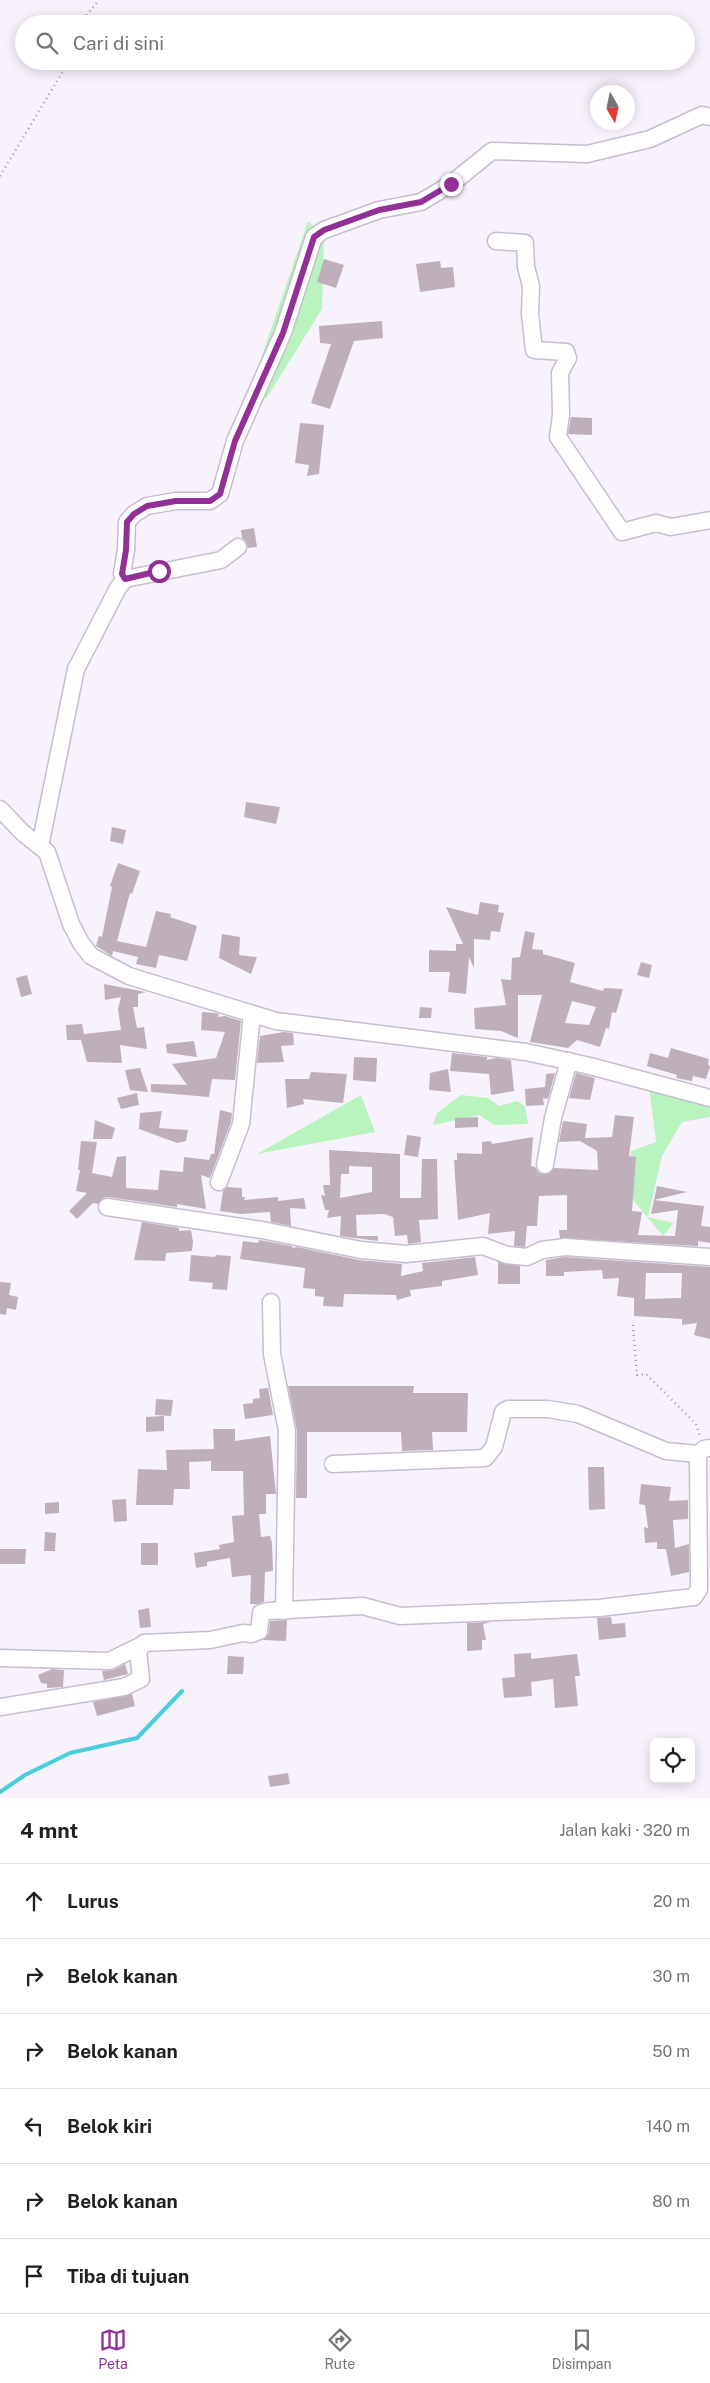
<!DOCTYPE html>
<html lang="id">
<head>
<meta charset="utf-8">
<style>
	:root { --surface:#fff; --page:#f2f2f2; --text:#202124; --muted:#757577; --line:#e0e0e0; --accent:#933097 }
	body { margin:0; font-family:"Public Sans",sans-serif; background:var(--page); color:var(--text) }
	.controls { position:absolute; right:15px; bottom:15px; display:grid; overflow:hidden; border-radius:8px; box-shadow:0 2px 12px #0003 }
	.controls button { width:45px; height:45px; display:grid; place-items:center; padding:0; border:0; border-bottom:1px solid var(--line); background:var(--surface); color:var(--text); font:25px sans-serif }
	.compass { position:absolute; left:590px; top:85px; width:45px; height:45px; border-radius:50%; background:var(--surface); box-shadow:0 2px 12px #0003; rotate:171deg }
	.stop { position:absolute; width:15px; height:15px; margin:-11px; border:4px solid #933097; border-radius:50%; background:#fff }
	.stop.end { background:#933097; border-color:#fff; box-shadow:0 1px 5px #0008 }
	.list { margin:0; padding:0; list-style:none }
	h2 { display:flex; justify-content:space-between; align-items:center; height:65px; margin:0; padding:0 20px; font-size:21px }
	h2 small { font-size:16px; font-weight:400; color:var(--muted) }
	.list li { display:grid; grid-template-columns:32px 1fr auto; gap:15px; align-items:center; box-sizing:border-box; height:75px; padding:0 20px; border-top:1px solid var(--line) }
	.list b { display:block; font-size:19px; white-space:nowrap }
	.list em { font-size:16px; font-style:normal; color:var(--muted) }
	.icon { flex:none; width:28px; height:28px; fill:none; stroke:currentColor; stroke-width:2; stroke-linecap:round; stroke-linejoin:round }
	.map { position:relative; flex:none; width:710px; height:1798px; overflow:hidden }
	.search { position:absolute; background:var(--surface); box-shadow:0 2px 12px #0003; left:15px; right:15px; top:15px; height:55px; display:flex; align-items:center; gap:12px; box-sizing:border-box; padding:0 18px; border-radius:28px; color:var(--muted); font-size:19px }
	.sheet { height:515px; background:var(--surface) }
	nav { display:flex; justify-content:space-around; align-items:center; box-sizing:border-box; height:70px; border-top:1px solid var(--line); background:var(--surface); font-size:14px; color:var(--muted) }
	nav a { display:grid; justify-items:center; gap:2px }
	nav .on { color:var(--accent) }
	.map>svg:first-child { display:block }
</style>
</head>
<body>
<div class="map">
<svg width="710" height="1798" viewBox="0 0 710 1798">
	<rect width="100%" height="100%" fill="#f8f2fd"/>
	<g fill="#b9f4be">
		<polygon points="308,221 324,237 322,309 266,399 253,382"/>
		<polygon points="649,1087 710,1105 710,1117 682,1122 662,1156 648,1217 674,1223 663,1236 629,1195 631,1151 656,1142"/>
		<polygon points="361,1095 375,1132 257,1154"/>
		<polygon points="461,1095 488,1098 499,1106 517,1101 525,1106 528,1124 494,1125 479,1115 433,1125 437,1113"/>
	</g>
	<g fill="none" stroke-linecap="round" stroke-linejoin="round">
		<polyline stroke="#48cedd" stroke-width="4" points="0,1792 25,1775 70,1753 137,1738 182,1691"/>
	</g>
	<g fill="#bfafbb" fill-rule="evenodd">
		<polygon points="324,259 344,265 336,288 317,282"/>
		<polygon points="440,261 441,268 453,267 455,287 420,292 416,264"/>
		<polygon points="382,321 383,338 354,341 330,409 311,403 331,344 320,343 319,326"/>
		<polygon points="571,417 592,418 592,435 568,434"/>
		<polygon points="300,423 324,425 319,474 307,476 309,465 295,463"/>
		<polygon points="254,528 257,547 248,548 246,541 242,538 241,530"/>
		<polygon points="246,802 280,807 276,824 244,817"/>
		<polygon points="112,827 126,830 123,844 110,841"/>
		<polygon points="118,863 140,871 132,894 130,893 117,941 146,947 156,911 171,914 170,917 197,926 187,961 159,955 156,968 136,964 138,957 113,951 112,956 96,946 99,936 102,937 112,887 110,886"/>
		<polygon points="480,902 499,905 498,912 504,913 500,932 491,931 490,940 474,939 474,968 469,957 466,994 448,992 450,972 429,972 429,950 456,951 456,944 463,944 446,907 478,915"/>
		<path d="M525,931L535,933L532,949L543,950V954L575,963L570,982L603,991L604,988L623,989L616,1013L612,1012L609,1029L606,1028L600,1047L577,1040L568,1048L530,1042L542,995H518V1038L501,1031L475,1029L474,1008L506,1005L501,979L511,980L512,958L520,957ZM572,1001L596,1007L589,1025L565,1023Z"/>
		<polygon points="222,934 240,937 239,955 257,957 251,974 219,958"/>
		<polygon points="641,962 652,965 649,978 637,975"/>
		<polygon points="27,975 32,994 21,997 16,978"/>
		<polygon points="104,984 146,992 138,994 138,1007 133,1007 137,1028 144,1027 147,1049 120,1045 122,1063 87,1062 81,1040 67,1040 66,1025 82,1024 84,1034 121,1030 118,1009 121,997 105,1000"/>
		<polygon points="420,1007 432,1008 431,1018 419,1018"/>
		<polygon points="202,1012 215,1013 219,1014 218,1017 225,1016 241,1021 235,1080 212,1079 209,1097 151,1092 151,1084 187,1085 172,1064 216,1058 225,1032 201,1030"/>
		<polygon points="284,1032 293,1033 294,1045 281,1046 284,1062 257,1063 260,1036"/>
		<polygon points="194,1041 197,1057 167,1053 166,1044"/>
		<polygon points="671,1048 709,1059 708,1064 710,1067 706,1079 693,1076 692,1081 676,1078 677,1075 647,1066 650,1053 668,1058"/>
		<polygon points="452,1053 487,1057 487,1060 496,1058 511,1060 514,1091 491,1095 489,1074 450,1071"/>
		<polygon points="354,1057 377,1058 376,1082 353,1080"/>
		<polygon points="140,1068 148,1092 130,1090 125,1070"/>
		<polygon points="448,1069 451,1092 429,1090 430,1073"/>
		<polygon points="311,1072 347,1074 343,1103 303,1099 304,1104 287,1108 285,1079 309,1079"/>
		<polygon points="555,1073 548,1099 543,1098 544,1105 526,1106 525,1089 545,1087 546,1074"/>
		<polygon points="576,1073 595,1078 590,1100 569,1098"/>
		<polygon points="137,1093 139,1105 121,1109 117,1098"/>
		<polygon points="220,1110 232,1113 231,1122 210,1178 201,1175 206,1209 177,1204 177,1207 108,1197 103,1198 98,1204 93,1203 77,1219 69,1211 87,1193 76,1191 80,1170 78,1170 81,1141 97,1142 92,1173 112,1177 117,1157 126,1156 126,1188 158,1190 160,1170 183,1172 184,1157 209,1160 211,1154 214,1154"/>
		<polygon points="162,1111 159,1128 188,1130 186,1141 177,1143 139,1129 140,1113"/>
		<polygon points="615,1115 634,1117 629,1156 636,1157 632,1211 642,1212 638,1235 675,1236 678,1210 651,1214 654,1200 704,1206 701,1226 710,1227 710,1243 698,1241 698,1246 560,1238 559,1230 567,1230 567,1195 539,1196 537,1226 527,1226 525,1247 514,1246 515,1231 488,1234 490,1213 458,1220 454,1160 457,1160 457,1153 482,1154 482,1142 491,1141 492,1144 533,1137 531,1166 535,1167 539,1173 548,1174 554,1168 598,1170 597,1151 580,1141 559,1142 563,1121 587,1124 585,1138 612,1137"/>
		<polygon points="478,1117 478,1127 455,1128 455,1118"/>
		<polygon points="95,1120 115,1128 112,1139 93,1139"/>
		<polygon points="407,1135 421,1137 418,1157 404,1155"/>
		<path d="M329,1150L400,1154V1198H421L422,1159H437L438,1219L419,1220L421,1242L408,1244L407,1235L395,1236L393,1217L384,1214L356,1215L357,1236H378V1241L340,1236L341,1216L327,1218L329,1210H325L321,1195L325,1196L323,1185H330ZM349,1166L372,1167V1192L340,1198L341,1174H349Z"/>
		<polygon points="657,1186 687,1192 654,1200"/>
		<polygon points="227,1187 242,1188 242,1197 245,1197 244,1200 278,1197 278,1201 304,1198 306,1209 290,1208 291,1226 271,1222 270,1212 241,1214 220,1211 223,1191"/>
		<polygon points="142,1222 179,1228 179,1231 191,1230 193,1242 192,1251 166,1253 165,1261 134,1260"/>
		<polygon points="259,1240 292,1246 293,1248 297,1247 359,1260 402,1264 401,1276 423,1271 422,1263 475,1257 478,1275 442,1281 442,1286 410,1290 411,1296 397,1300 396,1295 344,1294 343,1307 323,1306 324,1297 315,1296 315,1289 303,1288 305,1268 240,1259 243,1241 258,1243"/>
		<polygon points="191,1255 215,1257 216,1255 231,1256 227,1290 212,1289 213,1283 189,1281"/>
		<path d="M565,1257L710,1267V1339L694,1335L697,1323L682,1325V1319L634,1316V1298L617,1296L619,1278L603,1279L602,1270L564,1272V1276H546V1260ZM646,1273H682L681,1298L645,1299Z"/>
		<polygon points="498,1262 520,1266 520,1284 498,1284"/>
		<polygon points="0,1282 11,1283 9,1295 18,1297 16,1310 7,1308 6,1315 0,1314"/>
		<polygon points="288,1386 414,1386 413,1393 468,1393 467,1432 432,1432 433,1450 402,1451 401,1432 307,1432 307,1498 296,1498 297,1431"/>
		<polygon points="268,1388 273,1415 245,1419 243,1404 253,1403 253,1399 260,1398 259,1389"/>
		<polygon points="156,1399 173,1400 171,1416 155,1415"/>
		<polygon points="164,1416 164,1431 146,1432 146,1417"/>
		<polygon points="213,1429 235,1429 235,1441 270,1436 276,1494 266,1494 266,1514 259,1514 261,1537 270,1536 272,1543 273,1571 265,1572 264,1602 258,1604 250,1604 251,1575 232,1577 230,1558 207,1562 207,1566 196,1568 194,1553 220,1549 219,1545 234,1542 232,1516 244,1515 243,1471 211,1471 211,1461 189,1462 190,1489 174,1489 173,1505 136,1505 138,1469 167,1470 166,1450 214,1449"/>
		<polygon points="588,1467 604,1467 605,1509 589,1510"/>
		<polygon points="641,1484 671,1487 669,1501 688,1500 688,1519 673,1520 675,1548 689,1544 689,1572 671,1576 666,1549 657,1549 657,1542 645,1543 644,1527 648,1528 645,1505 639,1504"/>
		<polygon points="126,1499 127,1521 114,1522 112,1500"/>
		<polygon points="59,1502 59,1513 45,1514 45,1503"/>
		<polygon points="45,1532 56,1533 55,1551 44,1551"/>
		<rect x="141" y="1543" width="17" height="22"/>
		<polygon points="0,1549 26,1549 25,1564 0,1564"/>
		<polygon points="149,1608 151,1627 140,1628 138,1610"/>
		<polygon points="611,1617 612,1624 625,1623 626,1637 599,1640 597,1618"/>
		<polygon points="287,1620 286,1641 263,1640 269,1633 270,1621"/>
		<polygon points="491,1622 483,1624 486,1640 482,1640 482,1650 467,1651 467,1623"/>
		<polygon points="531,1653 531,1659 577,1654 580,1676 575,1676 578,1706 555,1708 553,1679 531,1682 532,1696 504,1698 502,1678 515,1677 514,1654"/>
		<polygon points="228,1656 244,1657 243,1674 227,1674"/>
		<polygon points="125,1664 128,1674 104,1680 102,1671 113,1670"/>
		<polygon points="52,1669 64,1670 63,1687 47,1688 47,1684 41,1683 38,1675"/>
		<polygon points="132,1694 135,1706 97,1716 93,1702"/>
		<polygon points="288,1773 290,1784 270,1787 268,1776"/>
	</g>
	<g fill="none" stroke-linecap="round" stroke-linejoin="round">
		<g stroke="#c6bdce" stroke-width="19">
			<g id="minor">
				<polyline points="496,241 525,243 526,267 531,286 530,314 534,350 566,352 568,358 560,373 561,415 558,437 622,532 656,523 671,527 710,520"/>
				<polyline points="125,579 122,574 126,550 127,522 134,514 147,506 176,501 210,501 220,494 235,441 283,333 314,237 324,230 379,210 421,202 451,184 492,151 587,154 650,139 702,115 710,117"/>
				<polyline points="0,809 23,833 47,852 71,924 81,943 91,956 129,976 276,1021 526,1052 590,1066 710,1098"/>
				<polyline points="40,846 76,669 118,588 125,579 221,560 238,547"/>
				<polyline points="545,1165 553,1118 569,1061"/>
				<polyline points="219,1182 241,1124 252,1014"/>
				<polyline points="107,1207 262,1230 361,1250 406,1254 483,1246 507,1255 527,1257 542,1250 565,1247 710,1257"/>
				<polyline points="271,1302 272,1354 287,1431 284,1611"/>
				<polyline points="333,1464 485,1458 494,1447 503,1412 508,1409 548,1409 578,1414 666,1451 698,1454"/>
				<polyline points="0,1658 109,1661 140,1646"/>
				<polyline points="0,1707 124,1687 141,1679 138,1651 144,1643 210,1640 243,1633 252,1634 259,1631 261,1613 268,1611 363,1606 400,1616 599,1608 694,1597 699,1589 698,1454 704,1449 710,1448"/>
			</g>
		</g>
		<g stroke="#a09ba4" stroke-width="2.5" stroke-dasharray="1 4" stroke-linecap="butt">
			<polyline points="82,24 84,18 99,0"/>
			<polyline points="0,176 69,61"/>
			<polyline points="633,1325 637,1375 646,1374 696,1424 700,1436"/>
		</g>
		<use href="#minor" stroke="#fff" stroke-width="16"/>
	</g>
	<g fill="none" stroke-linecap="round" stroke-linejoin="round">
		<polyline stroke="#933097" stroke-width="6" points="159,571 125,579 122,574 126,550 127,522 134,514 147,506 176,501 210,501 220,494 235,441 283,333 314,237 324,230 379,210 421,202 451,184"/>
	</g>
</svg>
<div class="controls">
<button><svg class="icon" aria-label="locate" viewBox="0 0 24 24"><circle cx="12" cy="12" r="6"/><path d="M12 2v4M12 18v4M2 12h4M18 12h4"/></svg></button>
</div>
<svg class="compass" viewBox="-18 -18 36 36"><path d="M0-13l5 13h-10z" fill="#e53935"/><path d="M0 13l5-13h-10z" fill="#757577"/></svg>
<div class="stop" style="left:159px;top:571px"></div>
<div class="stop end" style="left:451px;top:184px"></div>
<div class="search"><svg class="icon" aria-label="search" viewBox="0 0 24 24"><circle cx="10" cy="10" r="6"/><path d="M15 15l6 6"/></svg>Cari di sini</div>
</div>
<section class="sheet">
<h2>4 mnt<small>Jalan kaki · 320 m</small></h2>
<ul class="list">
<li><svg class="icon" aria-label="ahead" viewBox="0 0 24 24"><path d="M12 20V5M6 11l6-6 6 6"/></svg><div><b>Lurus</b></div><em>20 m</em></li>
<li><svg class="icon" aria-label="right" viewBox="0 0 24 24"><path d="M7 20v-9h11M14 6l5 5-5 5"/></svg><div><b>Belok kanan</b></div><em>30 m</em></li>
<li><svg class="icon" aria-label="right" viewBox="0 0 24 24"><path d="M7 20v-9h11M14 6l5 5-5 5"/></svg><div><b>Belok kanan</b></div><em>50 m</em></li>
<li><svg class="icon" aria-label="left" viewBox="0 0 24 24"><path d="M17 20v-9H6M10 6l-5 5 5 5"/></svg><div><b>Belok kiri</b></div><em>140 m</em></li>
<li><svg class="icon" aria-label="right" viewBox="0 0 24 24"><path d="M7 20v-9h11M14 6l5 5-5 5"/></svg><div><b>Belok kanan</b></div><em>80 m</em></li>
<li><svg class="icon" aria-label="arrive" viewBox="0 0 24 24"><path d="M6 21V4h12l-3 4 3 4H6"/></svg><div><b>Tiba di tujuan</b></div></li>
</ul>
</section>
<nav>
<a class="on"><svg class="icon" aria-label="map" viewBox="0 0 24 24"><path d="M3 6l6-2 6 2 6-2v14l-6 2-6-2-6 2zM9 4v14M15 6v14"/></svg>Peta</a>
<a><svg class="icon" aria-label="directions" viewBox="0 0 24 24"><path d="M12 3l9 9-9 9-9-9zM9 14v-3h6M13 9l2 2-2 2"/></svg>Rute</a>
<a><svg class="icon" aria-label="saved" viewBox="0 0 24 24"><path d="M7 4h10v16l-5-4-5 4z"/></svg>Disimpan</a>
</nav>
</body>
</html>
